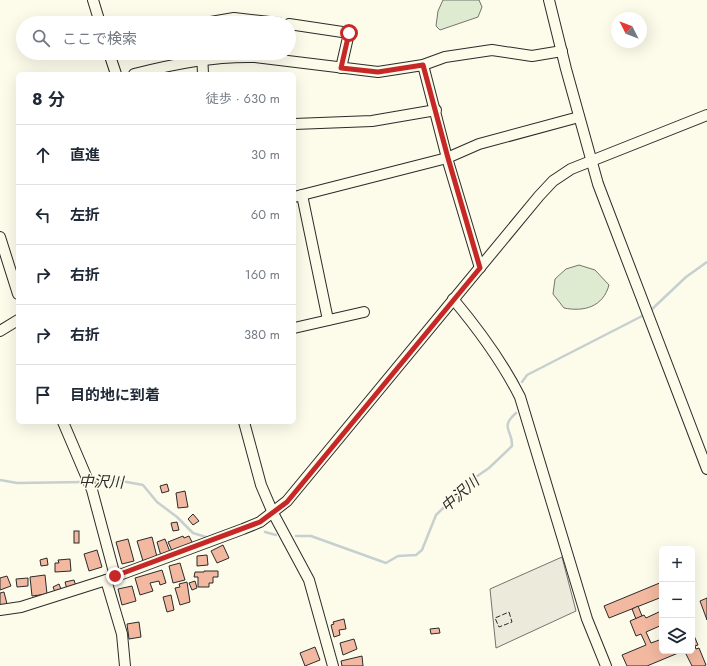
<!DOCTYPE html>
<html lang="ja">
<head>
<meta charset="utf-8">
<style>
	:root { --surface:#fff; --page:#f6f6f7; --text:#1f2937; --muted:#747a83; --line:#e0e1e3 }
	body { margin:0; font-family:Jost,"Noto Sans JP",sans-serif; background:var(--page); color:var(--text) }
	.controls { position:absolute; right:12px; bottom:12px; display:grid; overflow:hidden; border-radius:6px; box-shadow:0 4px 16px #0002 }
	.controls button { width:36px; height:36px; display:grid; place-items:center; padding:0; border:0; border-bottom:1px solid var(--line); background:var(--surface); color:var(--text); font:20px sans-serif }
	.compass { position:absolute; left:611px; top:12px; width:36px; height:36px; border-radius:50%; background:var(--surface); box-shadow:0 4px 16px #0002; rotate:312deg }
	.stop { position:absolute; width:12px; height:12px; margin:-9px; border:3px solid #c62828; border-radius:50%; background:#fff }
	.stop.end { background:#c62828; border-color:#fff; box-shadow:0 1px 4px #0008 }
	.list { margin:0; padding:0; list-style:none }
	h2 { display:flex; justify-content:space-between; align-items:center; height:52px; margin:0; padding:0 16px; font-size:17px }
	h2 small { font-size:13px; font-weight:400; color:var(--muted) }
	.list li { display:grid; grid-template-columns:26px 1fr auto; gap:12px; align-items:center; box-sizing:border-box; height:60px; padding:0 16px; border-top:1px solid var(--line) }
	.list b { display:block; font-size:15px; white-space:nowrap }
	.list em { font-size:13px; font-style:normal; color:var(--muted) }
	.icon { flex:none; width:22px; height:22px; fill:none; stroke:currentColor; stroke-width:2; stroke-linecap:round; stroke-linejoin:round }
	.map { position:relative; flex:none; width:707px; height:666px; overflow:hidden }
	.search { position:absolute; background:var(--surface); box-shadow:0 4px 16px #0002; left:16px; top:16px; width:280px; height:44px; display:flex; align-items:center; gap:10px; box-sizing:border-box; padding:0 14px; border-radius:22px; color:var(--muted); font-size:15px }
	.panel { position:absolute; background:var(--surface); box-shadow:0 4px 16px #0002; left:16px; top:72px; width:280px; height:352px; border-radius:6px }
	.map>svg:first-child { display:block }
</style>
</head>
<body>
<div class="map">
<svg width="707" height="666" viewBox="0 0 707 666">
	<rect width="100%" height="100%" fill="#fdfbea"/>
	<g fill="#deebd1" stroke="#74746e">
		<polygon points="443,0 479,0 482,7 478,17 440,30 436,26 438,11"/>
		<path d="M579,265L595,270L609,285C603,307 584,312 564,308L553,294L555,279L566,269Z"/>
	</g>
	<polygon fill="#eceadb" stroke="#74746e" points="562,557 576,611 496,648 490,589"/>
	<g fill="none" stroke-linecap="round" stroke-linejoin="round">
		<g stroke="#c7d0d0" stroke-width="2.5">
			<polyline points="650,311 686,277 707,262"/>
			<polyline points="522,382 527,375 646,314"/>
			<polyline points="0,480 17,483 85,482"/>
			<polyline points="92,481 116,480 143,485 157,502 177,517 193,533 206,537"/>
			<polyline points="265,532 276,535"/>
			<path d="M296,536H311L386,563L398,556L416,555L422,550L436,515L473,479L489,468L512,446C513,430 499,428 516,413"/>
		</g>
	</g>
	<g fill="#f2b8a0" stroke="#2b2b2b">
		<polygon points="167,484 169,491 162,493 160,486"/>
		<polygon points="185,491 188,507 178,508 176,493"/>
		<polygon points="193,514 199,521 193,525 188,519"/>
		<polygon points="177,522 179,530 173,531 171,523"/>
		<rect x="74" y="531" width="5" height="12"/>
		<polygon points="183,536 184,538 189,536 193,544 173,553 168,542"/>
		<polygon points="152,537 157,557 143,561 137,541"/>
		<polygon points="128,539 134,561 122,564 116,542"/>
		<polygon points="165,539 170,552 161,556 157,542"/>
		<polygon points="223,545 229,558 217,563 211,551"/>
		<polygon points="97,550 102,567 89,571 84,554"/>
		<polygon points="207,555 208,565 197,566 197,556"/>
		<polygon points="47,558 48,565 41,566 40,560"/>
		<polygon points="70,559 71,571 55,572 55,563 59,563 58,560"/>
		<polygon points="180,563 185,580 173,583 169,566"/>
		<polygon points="162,570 166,583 160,585 159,581 150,583 153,591 140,595 135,578"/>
		<polygon points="204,571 218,571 218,577 213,577 213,583 209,583 209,587 198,587 198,577 194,577 195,572 204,572"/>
		<polygon points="45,575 47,594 32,596 30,577"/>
		<polygon points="7,576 11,586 0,590 0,578"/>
		<polygon points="28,578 28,586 17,587 16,579"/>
		<polygon points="74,580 76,586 67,589 65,582"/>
		<polygon points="195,581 197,588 192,590 189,583"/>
		<polygon points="187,582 190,602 180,605 175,588 180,587 179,584"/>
		<polygon points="662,582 662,597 609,618 604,606"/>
		<polygon points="59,584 61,589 55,592 53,587"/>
		<polygon points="132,586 136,601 122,605 118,589"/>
		<polygon points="4,592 7,604 0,606 0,593"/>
		<polygon points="171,595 174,610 167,612 163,597"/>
		<polygon points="707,598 707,620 700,601"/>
		<polygon points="638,606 642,616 636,619 632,609"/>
		<polygon points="661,611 662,625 646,632 651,643 662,639 662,651 683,651 647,666 627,666 622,655 646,645 641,634 636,636 630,621 644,615 646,618"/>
		<polygon points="344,619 346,629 339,630 340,635 334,637 331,625 334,624 333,622"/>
		<polygon points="139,622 141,637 129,639 127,624"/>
		<polygon points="439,628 440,633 431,634 430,629"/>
		<polygon points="692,631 698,645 695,646 696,649 699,648 706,665 704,666 692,666 686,654 692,651"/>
		<polygon points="354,639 357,649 343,655 340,643"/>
		<polygon points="315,647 320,660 305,666 300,653"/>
		<polygon points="362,656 363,666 342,666 341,661"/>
	</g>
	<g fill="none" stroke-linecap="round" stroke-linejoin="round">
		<g stroke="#2b2b2b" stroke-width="12">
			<g id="minor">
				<polyline points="93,0 100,23"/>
				<polyline points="549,0 566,69 598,184 707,469"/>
				<polyline points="205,23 234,18 279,23"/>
				<polyline points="289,24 349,33 341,68"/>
				<polyline points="109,53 116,74"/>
				<polyline points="202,53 203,74"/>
				<polyline points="423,65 447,158 480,268"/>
				<path d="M134,74C174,64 214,56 255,57L378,72L423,65L445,57L492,50L532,56L562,51"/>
				<polyline points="294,124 372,121 436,110"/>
				<polyline points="302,195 328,320"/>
				<polyline points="294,197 447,158 479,144 579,117"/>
				<polyline points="0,237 18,294"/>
				<path d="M453,299C479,330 502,361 520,397L587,619L606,666"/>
				<polyline points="294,328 364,312"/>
				<polyline points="0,331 18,320"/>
				<polyline points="63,422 92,490 115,576"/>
				<polyline points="244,422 261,485 273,513 309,580 333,666"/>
				<polyline points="106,580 122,634 125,666"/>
				<polyline points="0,610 21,607 106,580 243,529 260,522 287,501 539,196 553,181 571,169 707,115"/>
			</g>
		</g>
		<use href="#minor" stroke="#fdfbea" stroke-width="10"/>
		<polygon stroke="#2b2b2b" stroke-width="1" stroke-dasharray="5 2" stroke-linecap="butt" points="509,612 512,622 499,627 495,618"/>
	</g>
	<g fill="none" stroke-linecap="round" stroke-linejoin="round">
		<polyline stroke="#c62828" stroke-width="5" points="115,576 260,522 287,502 480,268 448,158 423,65 378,72 341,68 349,33"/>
	</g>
	<g text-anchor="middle" stroke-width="3" stroke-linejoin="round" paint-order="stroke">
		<g font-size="15" font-style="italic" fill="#2b2b2b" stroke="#fdfbea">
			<text transform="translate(101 482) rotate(1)" y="5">中沢川</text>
			<text transform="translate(460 494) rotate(-42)" y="5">中沢川</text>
		</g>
	</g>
</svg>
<div class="controls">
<button>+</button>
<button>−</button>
<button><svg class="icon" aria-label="layers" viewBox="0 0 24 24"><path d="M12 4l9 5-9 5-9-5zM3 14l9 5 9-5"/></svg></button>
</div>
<svg class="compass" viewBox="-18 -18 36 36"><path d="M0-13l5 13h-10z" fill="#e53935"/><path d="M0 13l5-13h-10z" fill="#747a83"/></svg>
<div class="stop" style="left:349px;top:33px"></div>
<div class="stop end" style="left:115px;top:576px"></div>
<div class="search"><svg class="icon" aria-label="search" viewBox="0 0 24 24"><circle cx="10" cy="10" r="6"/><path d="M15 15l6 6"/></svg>ここで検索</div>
<section class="panel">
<h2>8 分<small>徒歩 · 630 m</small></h2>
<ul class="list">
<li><svg class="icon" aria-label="ahead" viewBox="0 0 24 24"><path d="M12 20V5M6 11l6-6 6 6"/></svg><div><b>直進</b></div><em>30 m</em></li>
<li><svg class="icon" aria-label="left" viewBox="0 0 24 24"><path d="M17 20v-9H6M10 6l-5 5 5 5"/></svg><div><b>左折</b></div><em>60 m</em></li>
<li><svg class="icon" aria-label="right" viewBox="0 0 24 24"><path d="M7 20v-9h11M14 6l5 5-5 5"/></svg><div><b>右折</b></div><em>160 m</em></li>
<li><svg class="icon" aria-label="right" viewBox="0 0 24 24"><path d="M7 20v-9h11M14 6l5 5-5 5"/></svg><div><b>右折</b></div><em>380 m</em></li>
<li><svg class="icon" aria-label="arrive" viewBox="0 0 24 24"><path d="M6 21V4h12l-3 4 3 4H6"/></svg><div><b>目的地に到着</b></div></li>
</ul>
</section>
</div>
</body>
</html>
